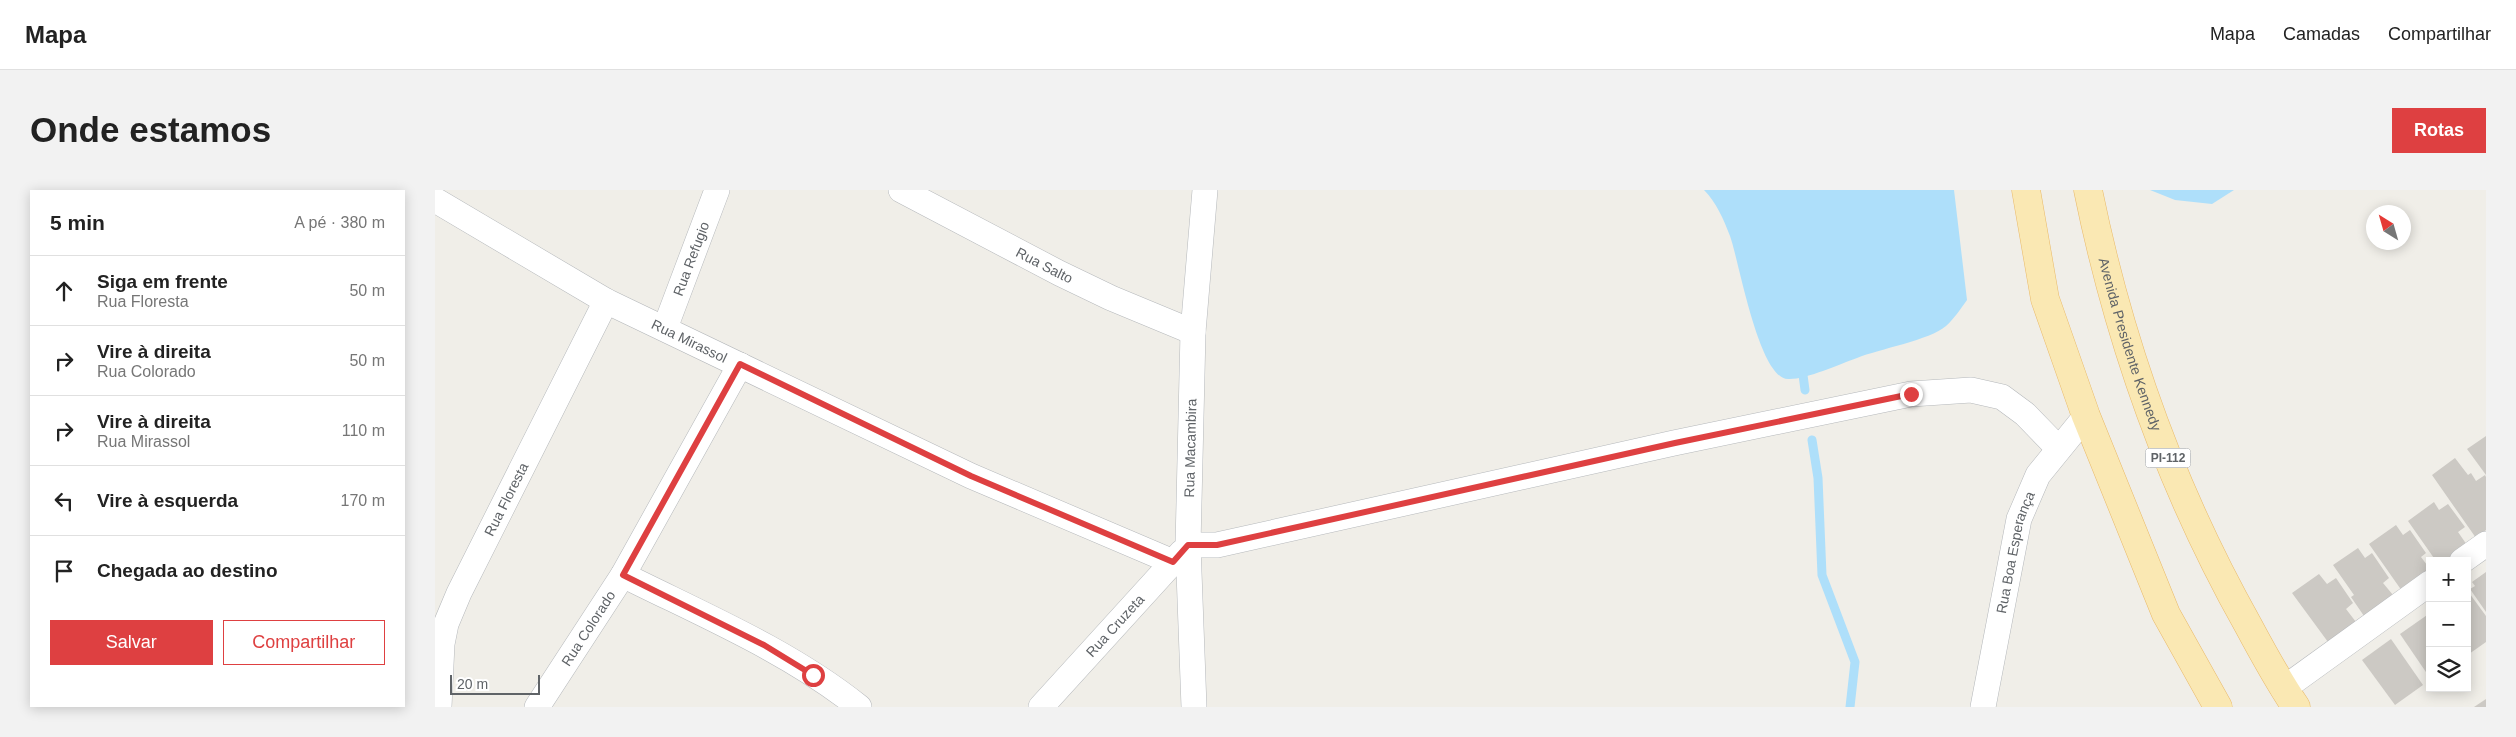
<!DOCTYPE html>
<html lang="pt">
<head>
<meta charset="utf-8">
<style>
	:root { --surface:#fff; --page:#f2f2f2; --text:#222; --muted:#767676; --line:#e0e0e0; --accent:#de4041 }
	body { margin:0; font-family:Helvetica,sans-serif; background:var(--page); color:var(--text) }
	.controls { position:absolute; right:15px; bottom:15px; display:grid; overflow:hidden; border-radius:0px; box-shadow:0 2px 12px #0003 }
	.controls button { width:45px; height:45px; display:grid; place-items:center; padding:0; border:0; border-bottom:1px solid var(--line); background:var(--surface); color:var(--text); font:25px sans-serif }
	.compass { position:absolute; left:1931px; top:15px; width:45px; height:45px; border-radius:50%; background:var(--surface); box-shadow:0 2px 12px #0003; rotate:323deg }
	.scale { position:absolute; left:15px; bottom:12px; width:90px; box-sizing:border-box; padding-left:5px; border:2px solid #5f6367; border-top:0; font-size:14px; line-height:18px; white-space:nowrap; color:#5f6367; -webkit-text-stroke:4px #fff; paint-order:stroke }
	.stop { position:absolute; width:15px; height:15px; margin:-11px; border:4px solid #de4041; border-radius:50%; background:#fff }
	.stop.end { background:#de4041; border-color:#fff; box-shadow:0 1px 5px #0008 }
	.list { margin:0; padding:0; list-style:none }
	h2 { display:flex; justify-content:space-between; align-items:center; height:65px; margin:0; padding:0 20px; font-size:21px }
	h2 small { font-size:16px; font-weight:400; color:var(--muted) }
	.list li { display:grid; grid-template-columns:32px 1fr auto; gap:15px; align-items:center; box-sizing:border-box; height:70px; padding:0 20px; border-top:1px solid var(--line) }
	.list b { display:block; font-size:19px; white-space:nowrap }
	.list p { margin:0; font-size:16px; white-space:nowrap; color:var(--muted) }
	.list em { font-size:16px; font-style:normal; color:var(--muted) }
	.actions { display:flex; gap:10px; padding:15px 20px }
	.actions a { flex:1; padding:11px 0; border:1px solid var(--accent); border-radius:0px; text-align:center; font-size:18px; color:var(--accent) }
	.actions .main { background:var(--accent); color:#fff }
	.icon { flex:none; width:28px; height:28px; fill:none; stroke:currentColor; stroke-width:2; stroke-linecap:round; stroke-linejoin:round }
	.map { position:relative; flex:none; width:2051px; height:517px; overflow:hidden; border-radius:0px }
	header { display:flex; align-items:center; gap:30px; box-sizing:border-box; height:70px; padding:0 25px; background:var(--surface); border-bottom:1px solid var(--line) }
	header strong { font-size:24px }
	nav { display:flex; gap:28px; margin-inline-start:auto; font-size:18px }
	.intro { display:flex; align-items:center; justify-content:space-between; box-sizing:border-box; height:120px; padding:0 30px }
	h1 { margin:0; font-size:35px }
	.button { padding:12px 22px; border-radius:0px; background:var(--accent); color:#fff; font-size:18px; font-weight:700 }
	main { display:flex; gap:30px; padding:0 30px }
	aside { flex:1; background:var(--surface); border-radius:0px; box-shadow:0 2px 12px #0003 }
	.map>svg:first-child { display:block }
</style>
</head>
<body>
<header>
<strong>Mapa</strong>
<nav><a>Mapa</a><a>Camadas</a><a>Compartilhar</a></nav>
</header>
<div class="intro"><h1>Onde estamos</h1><a class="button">Rotas</a></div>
<main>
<aside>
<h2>5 min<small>A pé · 380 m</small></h2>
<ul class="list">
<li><svg class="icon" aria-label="ahead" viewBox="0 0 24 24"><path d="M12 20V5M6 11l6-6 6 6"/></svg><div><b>Siga em frente</b><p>Rua Floresta</p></div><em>50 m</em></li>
<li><svg class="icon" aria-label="right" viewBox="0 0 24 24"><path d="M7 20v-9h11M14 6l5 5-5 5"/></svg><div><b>Vire à direita</b><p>Rua Colorado</p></div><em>50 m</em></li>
<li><svg class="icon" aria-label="right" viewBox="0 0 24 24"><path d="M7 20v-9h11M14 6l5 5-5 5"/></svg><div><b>Vire à direita</b><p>Rua Mirassol</p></div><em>110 m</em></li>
<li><svg class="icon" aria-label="left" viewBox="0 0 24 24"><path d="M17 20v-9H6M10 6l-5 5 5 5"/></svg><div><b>Vire à esquerda</b></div><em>170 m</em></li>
<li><svg class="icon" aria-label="arrive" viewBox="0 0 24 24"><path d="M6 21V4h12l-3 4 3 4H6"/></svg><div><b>Chegada ao destino</b></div></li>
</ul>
<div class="actions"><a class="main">Salvar</a><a>Compartilhar</a></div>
</aside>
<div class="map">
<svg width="2051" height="517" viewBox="0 0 2051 517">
	<rect width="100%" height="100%" fill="#f0eee8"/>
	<g fill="#aedffa">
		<path d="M1269,0H1519L1532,110C1526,118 1519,129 1511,136C1495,150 1444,159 1422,168C1405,174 1370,190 1353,189C1324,189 1304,71 1295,46C1289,30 1281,12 1269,0Z"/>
		<polygon points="1715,0 1799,0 1777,14 1740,10"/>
	</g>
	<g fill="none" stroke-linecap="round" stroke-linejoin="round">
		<g stroke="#aedffa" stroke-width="9">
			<polyline points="1368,185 1370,200"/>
			<polyline points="1377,250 1383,288 1387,385 1420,472 1415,517"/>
		</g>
	</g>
	<g fill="#ccc9c4">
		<polygon points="2051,246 2051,285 2032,259"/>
		<polygon points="2020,268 2033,285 2036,283 2041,291 2050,285 2051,287 2051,340 2041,348 1997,285"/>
		<polygon points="1999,312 2004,320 2013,314 2030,337 2023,342 2032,355 2010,371 2001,371 1973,331"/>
		<polygon points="1961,335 1968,345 1975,340 1991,363 1986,367 1995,379 1995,382 1967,401 1934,354"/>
		<polygon points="1923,358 1930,368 1937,363 1954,388 1948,393 1958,405 1929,426 1916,407 1919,405 1898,375"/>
		<polygon points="2051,382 2051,422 2035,399 2040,396 2037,392"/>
		<polygon points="1884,384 1892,394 1901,388 1918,413 1911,419 1921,432 1893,452 1857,403"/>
		<polygon points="2032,400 2051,426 2051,452 2034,464"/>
		<polygon points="1995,423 1995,488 1965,444"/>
		<polygon points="1956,449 1988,495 1960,515 1927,470"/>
		<polygon points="2051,509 2051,517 2039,517"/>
	</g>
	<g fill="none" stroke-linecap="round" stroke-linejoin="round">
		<g stroke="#b5b8bb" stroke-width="26">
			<g id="minor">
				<path id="s1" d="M466,0L624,83L676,108L758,142"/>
				<path id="s2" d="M0,10L171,111L536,286L738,372"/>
				<path id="s3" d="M230,138L282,0"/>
				<polyline points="753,355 782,355 1239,253 1476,204 1536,200 1567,207 1590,224 1623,258"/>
				<polyline points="2027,371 2051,354"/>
				<path d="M188,385C268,425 354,461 424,517"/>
				<polyline points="1848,499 1995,393"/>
				<path id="s4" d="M4,517L7,454L11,434L24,403L171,111"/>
				<path id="s5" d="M102,517L188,385L305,175"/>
				<path id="s6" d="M606,517L747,362"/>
				<path id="s7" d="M759,517L753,355L758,142L770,0"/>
				<path id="s8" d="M1548,517L1584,329L1603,285L1651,226"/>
			</g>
		</g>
		<g stroke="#e9b968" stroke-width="29">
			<g id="primary">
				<polyline points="1591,0 1610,109 1651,226 1731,424 1783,517"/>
				<path id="s9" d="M1653,0C1684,152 1737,300 1813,435C1828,463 1843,491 1861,517"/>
			</g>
		</g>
		<use href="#minor" stroke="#fff" stroke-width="25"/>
		<use href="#primary" stroke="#fae8b3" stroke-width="28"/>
	</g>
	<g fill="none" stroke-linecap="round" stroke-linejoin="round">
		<polyline stroke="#de4041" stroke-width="6" points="378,485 329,455 188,385 305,174 536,286 738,372 753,355 782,355 1240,253 1476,204"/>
	</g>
	<g text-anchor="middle" stroke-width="4" stroke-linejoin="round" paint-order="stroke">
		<rect fill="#fff" stroke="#8f9295" stroke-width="1" x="1710.5" y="258.5" width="45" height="19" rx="4"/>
		<g font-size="12" font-weight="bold" fill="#5f6367">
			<text x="1733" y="272">PI-112</text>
		</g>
		<g font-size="14" fill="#5f6367" stroke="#fff">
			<text dy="5" stroke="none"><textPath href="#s3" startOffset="74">Rua Refugio</textPath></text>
			<text dy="5" stroke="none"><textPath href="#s1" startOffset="162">Rua Salto</textPath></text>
			<text dy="5" stroke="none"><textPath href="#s2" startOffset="291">Rua Mirassol</textPath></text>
			<text dy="5" stroke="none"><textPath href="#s9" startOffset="160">Avenida Presidente Kennedy</textPath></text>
			<text dy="5" stroke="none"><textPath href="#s7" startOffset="259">Rua Macambira</textPath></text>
			<text dy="5" stroke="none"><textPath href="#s4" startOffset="222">Rua Floresta</textPath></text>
			<text dy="5" stroke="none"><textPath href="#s8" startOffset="158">Rua Boa Esperança</textPath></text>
			<text dy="5" stroke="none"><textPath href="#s6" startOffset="110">Rua Cruzeta</textPath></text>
			<text dy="5" stroke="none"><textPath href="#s5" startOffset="94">Rua Colorado</textPath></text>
		</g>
	</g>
</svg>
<div class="controls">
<button>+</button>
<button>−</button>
<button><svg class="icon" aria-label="layers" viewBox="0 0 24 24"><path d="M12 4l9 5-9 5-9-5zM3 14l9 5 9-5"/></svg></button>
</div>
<svg class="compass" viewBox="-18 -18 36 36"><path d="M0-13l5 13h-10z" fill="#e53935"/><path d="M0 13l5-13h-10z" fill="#767676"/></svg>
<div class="scale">20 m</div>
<div class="stop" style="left:378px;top:485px"></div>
<div class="stop end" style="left:1476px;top:204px"></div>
</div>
</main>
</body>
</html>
